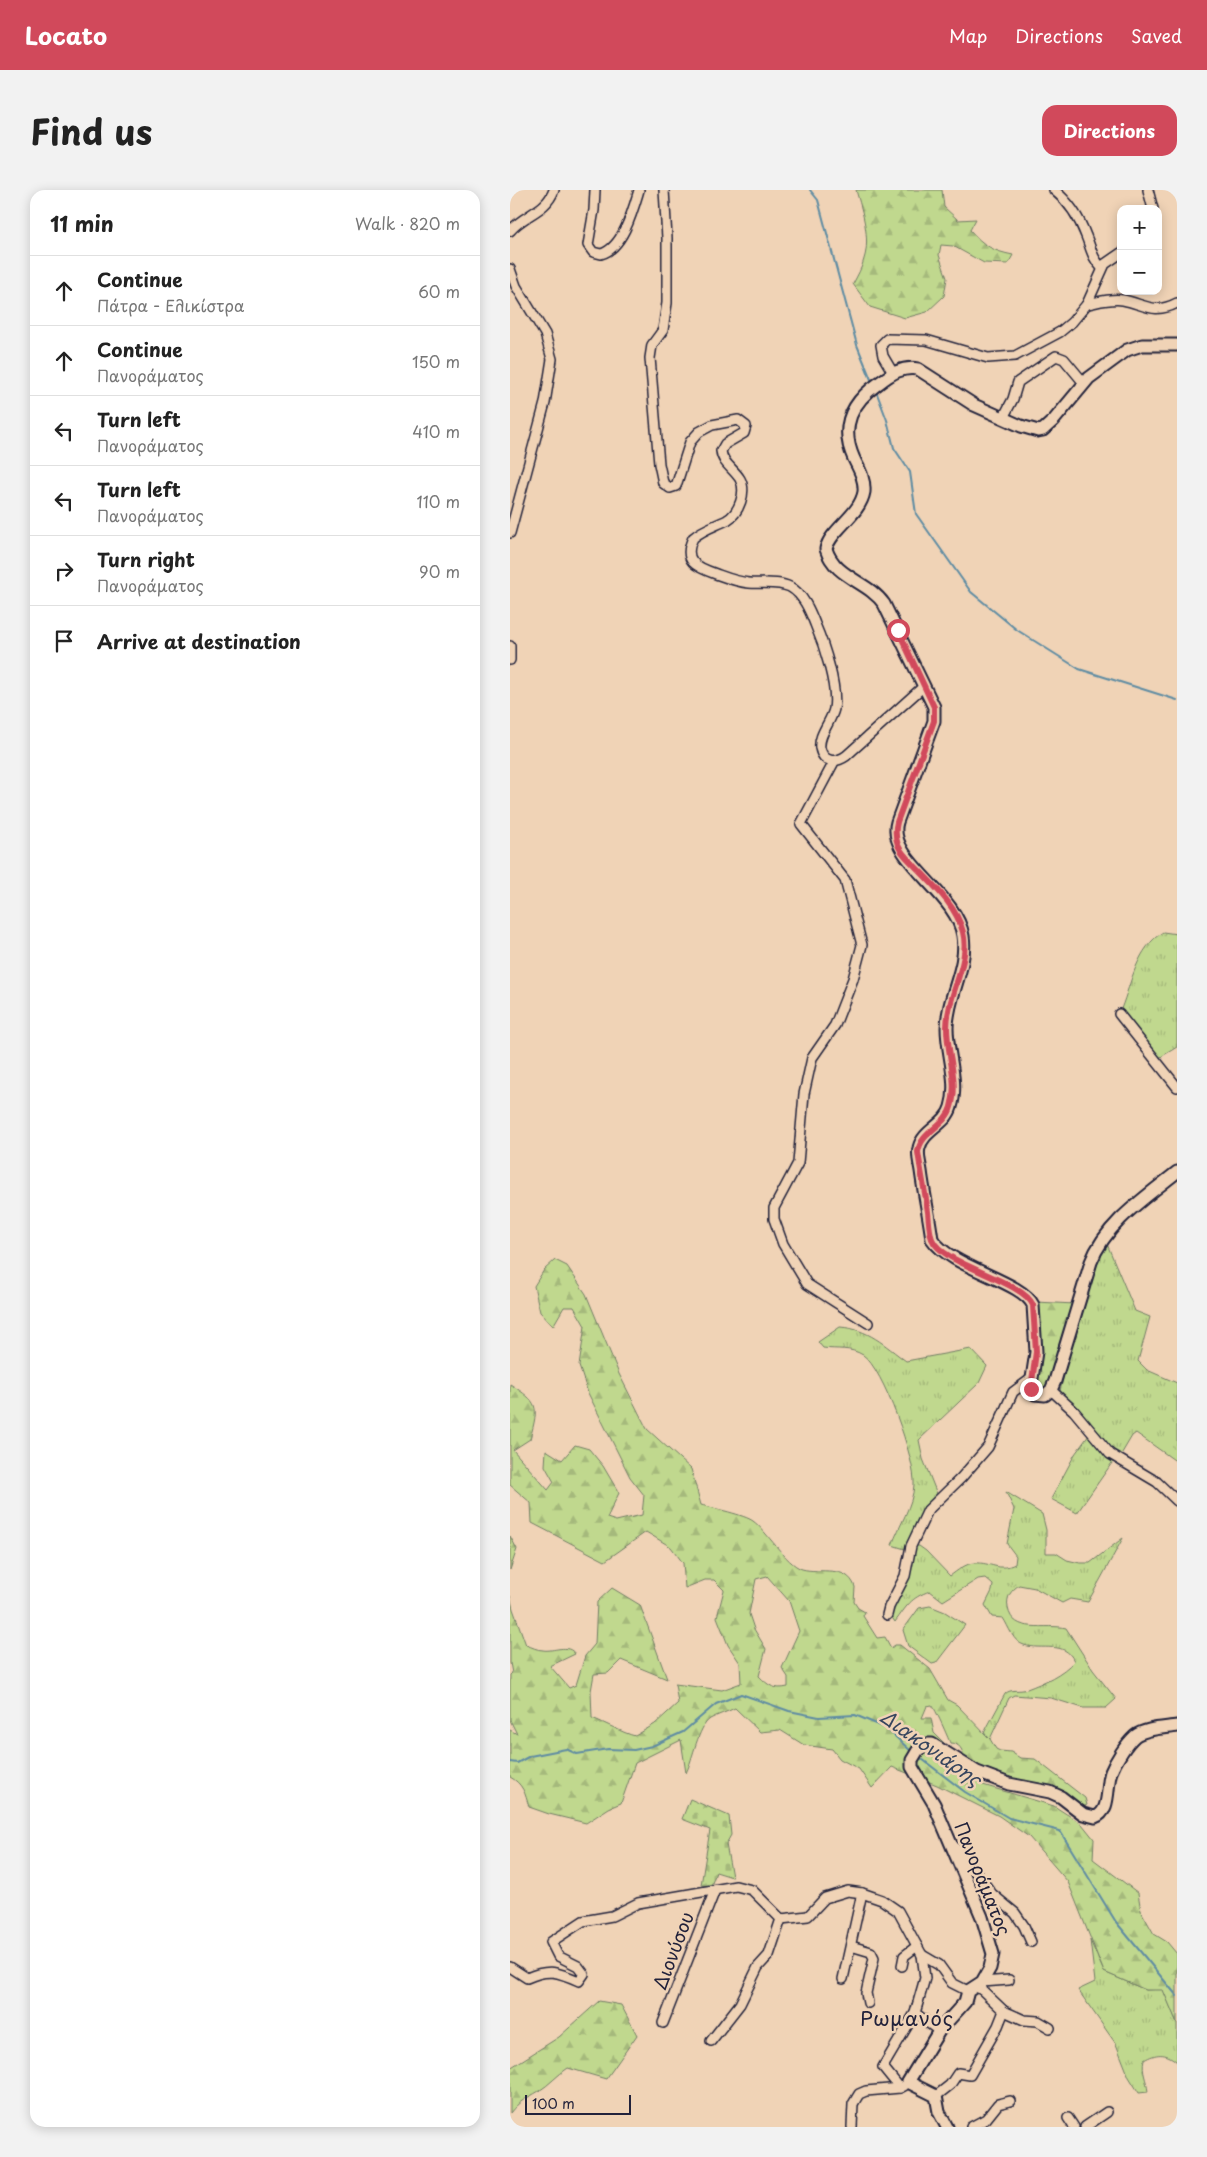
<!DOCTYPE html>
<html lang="en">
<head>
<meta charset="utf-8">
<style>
	:root { --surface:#fff; --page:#f2f2f2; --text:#222; --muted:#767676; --line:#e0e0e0; --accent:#d1495b }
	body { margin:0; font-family:"Playpen Sans",sans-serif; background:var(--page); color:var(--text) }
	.controls { position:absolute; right:15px; top:15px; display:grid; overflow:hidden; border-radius:10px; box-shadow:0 2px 12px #0003 }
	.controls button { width:45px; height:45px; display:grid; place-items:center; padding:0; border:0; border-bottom:1px solid var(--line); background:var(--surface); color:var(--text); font:25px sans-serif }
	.scale { position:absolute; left:15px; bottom:12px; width:106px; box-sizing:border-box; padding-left:5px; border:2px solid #22223b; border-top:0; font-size:14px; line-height:18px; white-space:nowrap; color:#22223b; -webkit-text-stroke:4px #f0d3b6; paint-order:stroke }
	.stop { position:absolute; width:15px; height:15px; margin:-11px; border:4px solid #d1495b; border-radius:50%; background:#fff }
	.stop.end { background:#d1495b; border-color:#fff; box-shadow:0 1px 5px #0008 }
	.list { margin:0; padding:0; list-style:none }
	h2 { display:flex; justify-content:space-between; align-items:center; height:65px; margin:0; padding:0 20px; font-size:21px }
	h2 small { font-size:16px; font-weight:400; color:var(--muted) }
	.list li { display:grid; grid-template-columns:32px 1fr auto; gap:15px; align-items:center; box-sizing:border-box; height:70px; padding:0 20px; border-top:1px solid var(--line) }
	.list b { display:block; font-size:19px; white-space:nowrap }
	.list p { margin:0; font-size:16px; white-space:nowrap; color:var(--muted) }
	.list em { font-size:16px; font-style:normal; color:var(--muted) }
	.icon { flex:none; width:28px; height:28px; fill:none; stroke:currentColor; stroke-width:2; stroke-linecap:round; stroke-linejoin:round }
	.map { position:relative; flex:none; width:667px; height:1937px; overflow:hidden; border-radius:15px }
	header { display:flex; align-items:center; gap:30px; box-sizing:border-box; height:70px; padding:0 25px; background:var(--accent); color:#fff }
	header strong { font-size:24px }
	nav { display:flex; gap:28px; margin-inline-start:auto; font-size:18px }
	.intro { display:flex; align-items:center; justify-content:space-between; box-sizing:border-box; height:120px; padding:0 30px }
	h1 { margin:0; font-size:35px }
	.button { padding:12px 22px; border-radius:15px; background:var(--accent); color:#fff; font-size:18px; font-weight:700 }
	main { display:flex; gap:30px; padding:0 30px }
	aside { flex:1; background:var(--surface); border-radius:15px; box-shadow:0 2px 12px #0003 }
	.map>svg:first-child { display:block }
</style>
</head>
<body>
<header>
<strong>Locato</strong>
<nav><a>Map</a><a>Directions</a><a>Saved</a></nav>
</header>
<div class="intro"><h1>Find us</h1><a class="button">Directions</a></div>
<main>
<aside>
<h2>11 min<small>Walk · 820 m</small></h2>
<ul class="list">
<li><svg class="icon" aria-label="ahead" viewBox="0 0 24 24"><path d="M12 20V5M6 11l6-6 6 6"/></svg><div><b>Continue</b><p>Πάτρα - Ελικίστρα</p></div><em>60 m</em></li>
<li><svg class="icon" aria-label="ahead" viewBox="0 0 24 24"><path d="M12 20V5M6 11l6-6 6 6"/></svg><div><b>Continue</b><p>Πανοράματος</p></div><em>150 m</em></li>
<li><svg class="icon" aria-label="left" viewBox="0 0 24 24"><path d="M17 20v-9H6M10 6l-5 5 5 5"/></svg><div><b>Turn left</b><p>Πανοράματος</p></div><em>410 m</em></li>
<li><svg class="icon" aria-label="left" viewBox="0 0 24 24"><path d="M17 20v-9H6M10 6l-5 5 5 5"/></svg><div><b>Turn left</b><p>Πανοράματος</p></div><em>110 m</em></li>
<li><svg class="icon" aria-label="right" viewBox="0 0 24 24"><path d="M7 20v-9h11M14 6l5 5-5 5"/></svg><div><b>Turn right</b><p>Πανοράματος</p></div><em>90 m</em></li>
<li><svg class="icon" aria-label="arrive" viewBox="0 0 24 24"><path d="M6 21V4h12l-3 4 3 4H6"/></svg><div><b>Arrive at destination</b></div></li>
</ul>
</aside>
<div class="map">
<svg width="667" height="1937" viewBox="0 0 667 1937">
	<defs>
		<pattern id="grass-tufts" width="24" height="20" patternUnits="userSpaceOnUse" patternTransform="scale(1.25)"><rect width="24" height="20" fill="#c0d88e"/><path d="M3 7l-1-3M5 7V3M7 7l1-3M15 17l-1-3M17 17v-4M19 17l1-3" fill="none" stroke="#a5b97b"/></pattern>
		<pattern id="forest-firs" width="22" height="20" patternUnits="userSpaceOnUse" patternTransform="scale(1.25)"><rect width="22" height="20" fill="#c0d88e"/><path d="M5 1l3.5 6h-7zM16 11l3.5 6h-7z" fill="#a5b97b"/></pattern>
		<pattern id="cemetery-stones" width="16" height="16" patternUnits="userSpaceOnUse" patternTransform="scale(1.25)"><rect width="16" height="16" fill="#c0d88e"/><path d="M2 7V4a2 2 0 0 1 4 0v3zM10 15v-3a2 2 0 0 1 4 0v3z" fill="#a5b97b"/></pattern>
	</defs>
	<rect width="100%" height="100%" fill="#f0d3b6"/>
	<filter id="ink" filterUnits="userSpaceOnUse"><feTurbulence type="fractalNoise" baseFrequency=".02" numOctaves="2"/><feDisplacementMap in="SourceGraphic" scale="10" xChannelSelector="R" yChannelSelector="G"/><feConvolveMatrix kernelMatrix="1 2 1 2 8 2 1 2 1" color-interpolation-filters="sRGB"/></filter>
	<g filter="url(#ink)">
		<g fill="url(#grass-tufts)" stroke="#717d64">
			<path d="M653,742L667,744V857L649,868L611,819C622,791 627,758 653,742Z"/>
			<polygon points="597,1054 625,1121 640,1127 628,1171 637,1180 667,1193 667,1272 626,1243 622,1246 609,1268 550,1201 564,1145 590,1066"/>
			<path d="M330,1137C359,1139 374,1155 396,1171L461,1159L477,1176L469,1193L409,1250L413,1269L427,1304L398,1360L382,1355C389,1336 403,1315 404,1295C406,1271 373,1178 353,1165C340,1157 328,1160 313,1158L308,1152Z"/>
			<polygon points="579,1245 604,1270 567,1323 541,1309 565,1264"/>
			<path d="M496,1302L532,1324L536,1340V1363H546L557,1370L570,1373H580L613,1348L578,1412L560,1409L552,1413L525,1398L509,1395C501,1401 496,1406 498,1418C503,1445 537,1433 556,1438L583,1480L606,1509L596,1518H573L541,1508L504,1505L499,1508L480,1549L474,1543L495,1504C501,1498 509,1502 517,1499C533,1493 553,1484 564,1471C555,1450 532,1461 514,1455C503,1452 499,1437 493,1428L482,1427L475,1415L482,1401L483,1395L475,1388L468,1389L433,1411L420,1401C400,1408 397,1416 385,1432L381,1426L404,1356H409L416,1361L440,1386C447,1381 456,1373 465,1373C481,1372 489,1382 505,1374L506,1366L497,1354L504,1319Z"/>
			<polygon points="420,1416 435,1422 455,1435 426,1473 422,1474 398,1456 393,1440 409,1418"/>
			<path d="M580,1750L594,1782L636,1800L653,1799L667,1833V1872C656,1862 646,1863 634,1870C631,1882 637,1890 638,1902L629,1903L619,1887L606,1854L568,1800L585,1792Z"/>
		</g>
		<g fill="url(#forest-firs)" stroke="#717d64" fill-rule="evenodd">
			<path d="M346,0H432L434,17L448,30L466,29L460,40C474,56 483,61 503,65L498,74L474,73L443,56L431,55L429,65L437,88L434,106L417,122L395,128L360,117L343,94C347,86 352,78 354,69C361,48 352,21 346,0Z"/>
			<path d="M45,1070L57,1076L76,1104L109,1184L137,1239L181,1279L191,1315C203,1318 235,1325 243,1331C256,1340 276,1374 292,1379C310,1384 337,1374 345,1397L344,1412L348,1418L355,1422L353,1426L367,1448L375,1447L381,1458L385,1455H390L420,1479L438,1510L447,1515L480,1549L486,1559L490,1561L501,1562L510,1568L525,1569L575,1608L577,1615L573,1617L497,1591L453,1569C454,1560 449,1553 440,1553C438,1547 425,1518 422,1515L417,1516L412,1528H421L424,1543L441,1560L448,1580L473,1595L544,1616L572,1634L584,1649L583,1669L628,1703L631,1721L644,1744L657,1752L667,1764V1833L653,1800H636L594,1782L558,1692L519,1647L489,1626L427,1595L382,1577L362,1598L349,1579L330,1569L322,1559L294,1555L270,1540L250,1542L225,1518C217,1522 207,1525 200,1529C188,1537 183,1569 176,1583L171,1550L125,1573L111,1613L99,1618L76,1633L39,1624L19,1617C15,1603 13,1594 0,1587V1540L7,1544L0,1530V1485L2,1483L0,1473V1406L3,1419L16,1455C22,1457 27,1460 33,1460C43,1462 58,1453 65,1464L40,1476L59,1498L66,1495L75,1466L85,1454L87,1412L102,1398L130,1415L157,1489L111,1470L98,1483L84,1484L81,1501L82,1528C95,1533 113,1543 125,1546L145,1534L168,1513L165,1494L212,1500L231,1493L230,1473L218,1455L207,1427L214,1400L204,1390H195L175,1398L173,1373L161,1357L136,1342L95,1371L22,1333L21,1313L0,1295V1194C29,1213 29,1215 20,1249L3,1260L38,1300L44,1292L35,1276L36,1260L52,1270L65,1255L79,1259L93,1276L109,1303L97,1328L106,1331L132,1325L134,1305L120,1287L78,1203L69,1176L75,1136L64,1117H54L43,1136L30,1122L24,1096L34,1080ZM257,1386L279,1411L289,1441L272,1478L278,1487V1497C264,1500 259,1496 249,1486L256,1459L244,1439L239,1424L246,1389Z"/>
			<polygon points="526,1112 565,1114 541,1193 530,1203 524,1190"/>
			<polygon points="0,1346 7,1359 0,1380"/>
			<path d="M89,1811L111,1815L127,1845L96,1889L58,1878C47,1885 39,1895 29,1901C16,1909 10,1910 0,1923V1878L49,1847Z"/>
		</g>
		<polygon fill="url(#cemetery-stones)" stroke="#717d64" points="180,1609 219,1626 221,1645 216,1654 222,1687 206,1682 201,1696 191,1695 200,1640 172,1629"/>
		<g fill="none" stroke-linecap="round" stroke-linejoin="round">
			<g stroke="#5f8ca3" stroke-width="2">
				<polyline points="300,0 308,10 347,155 362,192"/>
				<polyline points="366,201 377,230 384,258 400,282 406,324 461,402 507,440 569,479 667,510"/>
				<polyline points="408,1566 455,1602 499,1628 550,1641 606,1732 667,1806"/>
				<polyline points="0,1572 7,1573 20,1566 56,1559 67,1564 98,1559 124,1560 142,1556 173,1542 206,1514 231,1504 279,1521 309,1527 345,1525 376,1538 402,1562"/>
			</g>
			<g stroke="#22223b" stroke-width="12">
				<g id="minor">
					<path d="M85,0L84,20L78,55L83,62L91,64C113,58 123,20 129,0"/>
					<path d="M154,0L157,48V113L153,140L142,155L140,168L149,274L153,293L160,298L166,296L180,252L189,242L202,235L228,230L236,236L234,243L215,254L211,261C212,273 224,279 230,289C237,302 229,323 217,330C205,336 193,339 183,348C172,371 186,377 206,384C217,388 227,392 239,393C252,394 268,391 280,397C293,404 300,421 305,434C314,455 328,497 324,519C321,532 308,545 310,558C313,573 326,573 336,566L414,496"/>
					<path d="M544,0C560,13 569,27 576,46C581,58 582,68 592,78"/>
					<polyline points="638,0 643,19"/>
					<path d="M0,41C14,24 36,22 44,0"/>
					<polyline points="0,79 6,96 35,144 42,169 35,213 0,343"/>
					<path d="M577,114C588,112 601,108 613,110C634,114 644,125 667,113"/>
					<polyline points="383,183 373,166 371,155 377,149 416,150 478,168 505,166 550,142 562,132 577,114 595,74 611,63"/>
					<polyline points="493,228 503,209 508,192 546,166 554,169 574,193"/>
					<polyline points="0,456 0,470"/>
					<polyline points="324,572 291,634 335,690 352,755 343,789 325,835 302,868 294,904 288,973 264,1018 264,1029 273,1054 297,1094 358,1133"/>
					<polyline points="609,824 667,897"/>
					<polyline points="541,1200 564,1221 600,1264 647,1292 667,1311"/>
					<polyline points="377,1425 379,1417 395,1386 401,1356 418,1320 451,1288 478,1257 503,1202 522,1188"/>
					<polyline points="443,1655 458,1671 482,1704 505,1723 514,1736 521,1752"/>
					<polyline points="271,1729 298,1726 315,1708 338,1701 352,1703 372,1710 388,1721 412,1765 415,1788 405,1823 373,1877 390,1898"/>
					<polyline points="341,1756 361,1762 364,1768 356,1803 358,1813"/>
					<polyline points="412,1765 429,1775 442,1793 458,1801"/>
					<polyline points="392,1776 394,1766 407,1756"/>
					<path d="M0,1777L17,1788C39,1778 48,1782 69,1791L74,1784L68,1776L48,1766L41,1752L73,1731L102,1726L128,1713L226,1696L242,1700L271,1729"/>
					<polyline points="333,1789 352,1703"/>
					<polyline points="472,1792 499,1790"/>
					<polyline points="494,1821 514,1830 528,1831 540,1838"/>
					<polyline points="405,1823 429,1841"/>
					<polyline points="153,1833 205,1700"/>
					<polyline points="201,1851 230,1814 248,1777 259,1765 271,1729"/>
					<polyline points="426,1906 440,1895 448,1883 460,1885 488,1836 494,1821 472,1800 465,1796"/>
					<polyline points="558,1928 564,1937"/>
					<polyline points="342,1937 343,1914 349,1904 356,1901 390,1898 394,1896"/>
					<polyline points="461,1937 476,1929 488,1914 500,1911"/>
					<polyline points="575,1937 597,1922"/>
				</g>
			</g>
			<g stroke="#22223b" stroke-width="15">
				<g id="major">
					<path d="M667,155H632L617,160L579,188L544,230L533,240L528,241L511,236L464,215L408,179C392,176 381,184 369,193C342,212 329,236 344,269C349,279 355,289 354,302C350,325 320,340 316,359C325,388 358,391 374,414L424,517V531L387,632C376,669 447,703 453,746C458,778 437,806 437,838C437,864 449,892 441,917C436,935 413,940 409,958C407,965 410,974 411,981C414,1004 419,1026 422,1049C441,1078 512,1091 523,1115L526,1162L521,1195L525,1204L535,1205L541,1200L545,1191L581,1072C596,1033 636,1007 667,982"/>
					<path d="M437,1937L429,1922L426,1906L398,1892L429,1841L455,1812L458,1801L472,1792L480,1778L483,1764L472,1727L424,1614L402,1577V1570L408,1560L418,1554H422L467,1582L499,1594L540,1602L551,1607L573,1624L585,1627C601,1622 596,1596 601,1582C606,1570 616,1554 625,1546C635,1538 655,1538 667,1536"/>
				</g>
			</g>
			<use href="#minor" stroke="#f0d3b6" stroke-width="9"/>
			<use href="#major" stroke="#f0d3b6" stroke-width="11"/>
		</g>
	</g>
	<g fill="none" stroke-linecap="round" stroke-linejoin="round" filter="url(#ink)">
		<path stroke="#d1495b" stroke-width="6" d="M388,440L424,517V531L387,632C385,640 385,647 388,655C391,663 398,669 404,675C423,695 446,715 453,742C461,773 437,804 437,838C437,864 449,891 441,917C436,936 411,941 408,962C411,982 415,1002 418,1022C419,1031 419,1041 422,1049C432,1075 512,1090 523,1115L526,1162L521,1199"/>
	</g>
	<g text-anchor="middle" stroke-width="5" stroke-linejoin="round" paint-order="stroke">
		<g font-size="18" fill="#22223b" stroke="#f0d3b6">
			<text transform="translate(472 1689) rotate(68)" y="6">Πανοράματος</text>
			<text transform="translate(164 1761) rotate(-69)" y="6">Διονύσου</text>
		</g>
		<g font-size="19" font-style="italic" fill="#36455e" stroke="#f0d3b6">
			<text transform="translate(421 1558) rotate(35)" y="7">Διακονιάρης</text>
		</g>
		<g font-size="20" letter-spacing="1" fill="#22223b" stroke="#f0d3b6">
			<text x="397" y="1836">Ρωμανός</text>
		</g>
	</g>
</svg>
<div class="controls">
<button>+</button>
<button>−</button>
</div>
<div class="scale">100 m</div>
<div class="stop" style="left:388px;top:440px"></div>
<div class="stop end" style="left:521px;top:1199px"></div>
</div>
</main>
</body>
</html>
